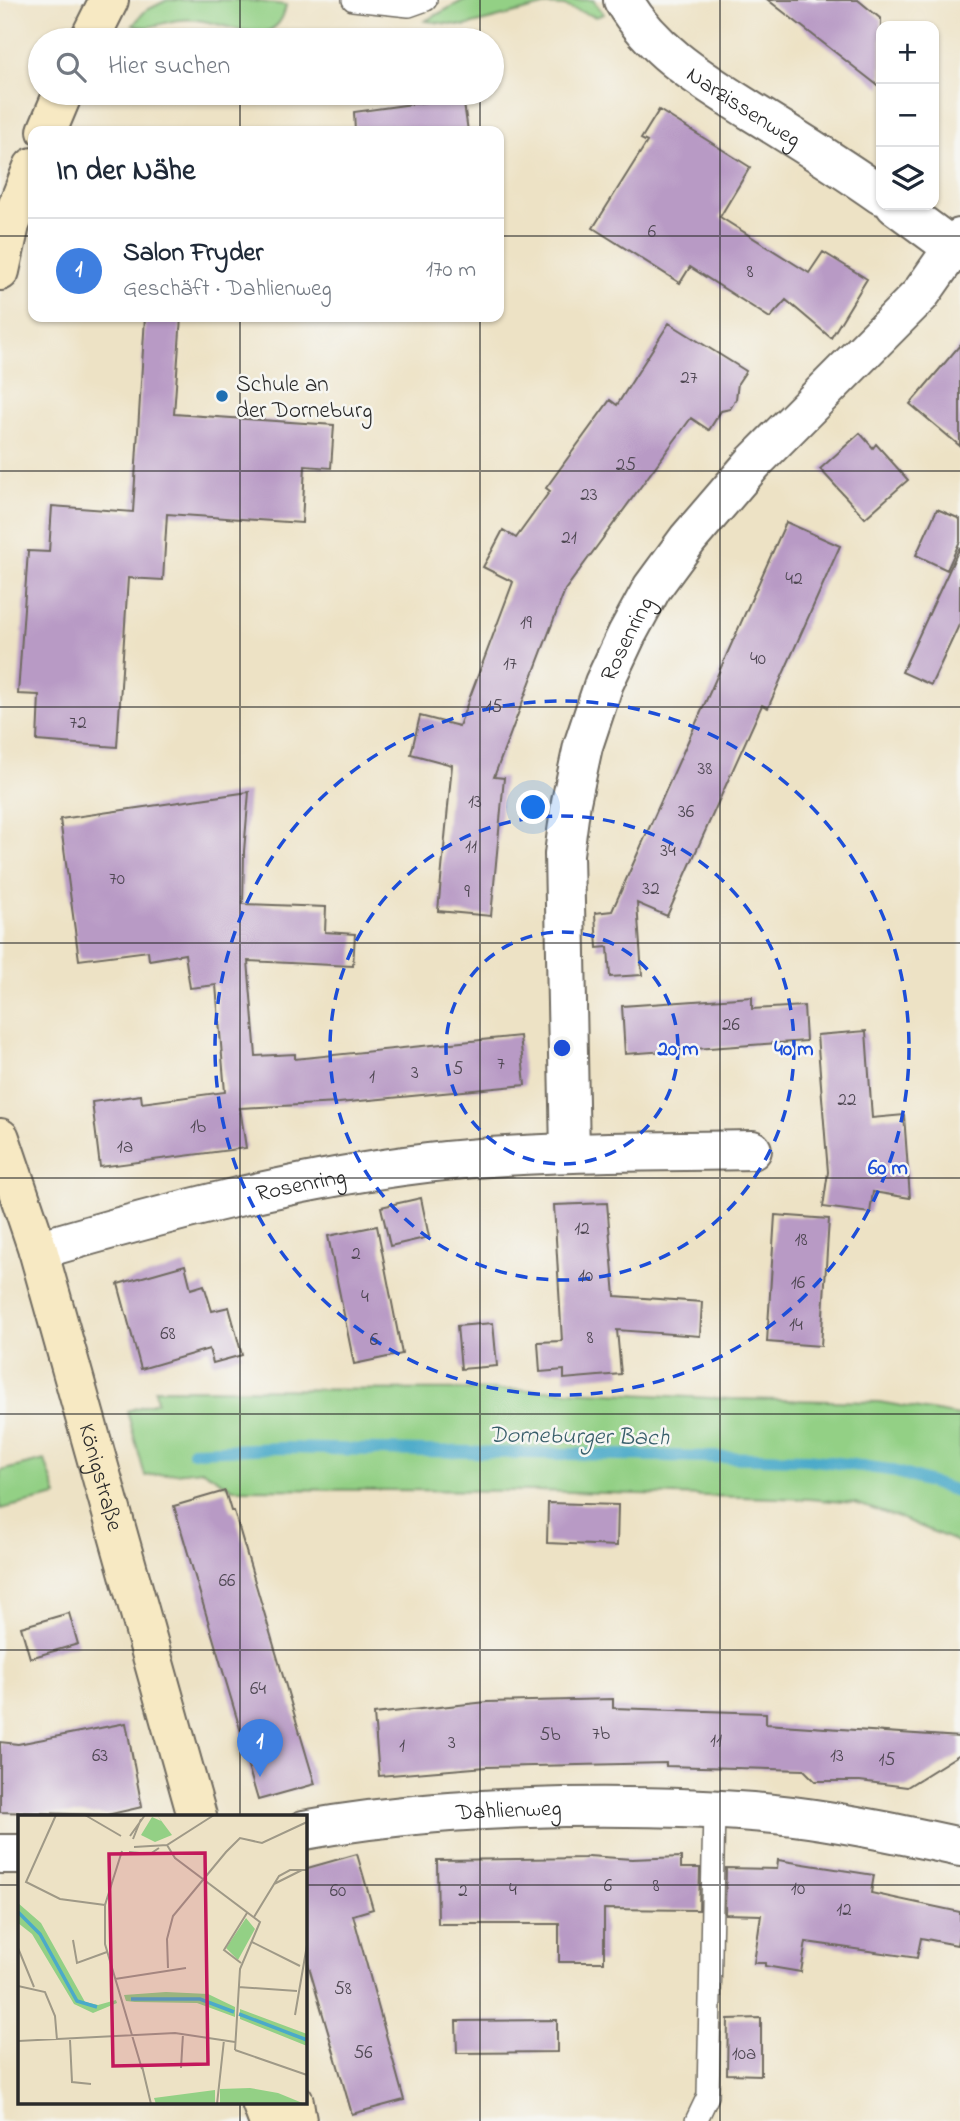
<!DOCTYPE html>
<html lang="de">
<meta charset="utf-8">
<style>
body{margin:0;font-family:"Indie Flower",sans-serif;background:#f2f2f3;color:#1f2937}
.controls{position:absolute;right:21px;top:21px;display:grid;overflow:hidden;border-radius:14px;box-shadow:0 2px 5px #0004}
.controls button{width:63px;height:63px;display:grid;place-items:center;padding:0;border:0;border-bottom:2px solid #e0e1e3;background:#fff;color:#1f2937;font:35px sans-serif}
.you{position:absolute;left:534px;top:808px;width:24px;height:24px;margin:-18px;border:5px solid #fff;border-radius:50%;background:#1a73e8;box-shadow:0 0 0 10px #1a73e833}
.badge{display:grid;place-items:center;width:46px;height:46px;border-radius:50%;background:#1f6fb2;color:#fff;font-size:23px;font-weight:700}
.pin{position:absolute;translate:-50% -58px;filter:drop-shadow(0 2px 4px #0008)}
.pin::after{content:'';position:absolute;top:37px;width:24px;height:21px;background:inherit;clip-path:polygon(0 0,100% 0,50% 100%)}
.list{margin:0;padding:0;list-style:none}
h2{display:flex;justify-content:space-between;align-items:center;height:91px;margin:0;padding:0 28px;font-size:30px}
h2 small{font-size:23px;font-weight:400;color:#747a83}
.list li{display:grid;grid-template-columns:46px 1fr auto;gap:21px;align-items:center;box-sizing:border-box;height:105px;padding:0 28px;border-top:2px solid #e0e1e3}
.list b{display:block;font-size:26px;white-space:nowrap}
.list p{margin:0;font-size:23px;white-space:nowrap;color:#747a83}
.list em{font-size:23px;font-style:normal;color:#747a83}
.icon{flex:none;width:38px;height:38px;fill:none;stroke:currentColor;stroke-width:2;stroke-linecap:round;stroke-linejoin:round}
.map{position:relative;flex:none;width:960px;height:2121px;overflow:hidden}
.search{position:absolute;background:#fff;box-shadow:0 2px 5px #0004;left:28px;top:28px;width:476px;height:77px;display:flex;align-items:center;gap:18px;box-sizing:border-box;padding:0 24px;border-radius:38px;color:#747a83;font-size:26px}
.panel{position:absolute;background:#fff;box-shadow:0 2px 5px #0004;left:28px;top:126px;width:476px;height:196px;border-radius:14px}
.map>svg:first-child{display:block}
</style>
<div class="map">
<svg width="960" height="2121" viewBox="0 0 960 2121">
<rect width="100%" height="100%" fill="#f6f6f2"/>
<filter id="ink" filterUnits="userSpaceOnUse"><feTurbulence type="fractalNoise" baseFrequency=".0143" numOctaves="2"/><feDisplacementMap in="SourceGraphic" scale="14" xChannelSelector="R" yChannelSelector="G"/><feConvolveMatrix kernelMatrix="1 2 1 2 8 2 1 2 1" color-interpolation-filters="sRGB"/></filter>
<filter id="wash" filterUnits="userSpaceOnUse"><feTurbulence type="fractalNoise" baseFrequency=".00686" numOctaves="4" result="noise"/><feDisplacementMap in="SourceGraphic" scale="28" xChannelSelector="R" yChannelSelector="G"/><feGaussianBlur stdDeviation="1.57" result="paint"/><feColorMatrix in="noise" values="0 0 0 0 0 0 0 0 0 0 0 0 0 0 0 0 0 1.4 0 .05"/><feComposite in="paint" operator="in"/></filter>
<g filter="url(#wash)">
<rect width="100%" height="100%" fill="#ede2c5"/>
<path fill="#93d085" stroke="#5f7e58" stroke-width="2" d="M167,0H245L286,5C283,21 277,28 262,34C235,32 208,17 181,20C163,21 150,31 133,25L145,11Z
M464,0H593L604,14L596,17L564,6L547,5L465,26L425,21Z
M155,1389L548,1390L730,1399L879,1402L960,1416V1543L905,1520L855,1503L809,1499L537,1491L233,1489L203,1470L145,1476L127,1411L157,1402Z
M45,1460L57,1496L0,1509V1471Z"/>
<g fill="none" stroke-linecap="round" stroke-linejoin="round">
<path stroke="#4baac9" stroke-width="12" d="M193,1451L283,1448L808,1459L890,1470L960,1492"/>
</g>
<g id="blocks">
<path fill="#b89ac5" d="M768,0H858L881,19V88Z
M463,97L468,131H355L354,112Z
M659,110L750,167L720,217L809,273L823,252L867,279L831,338L786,300L770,318L690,267L680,283L593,228L647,142L641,139Z
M145,317H181L174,414L334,425L331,468L305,466L302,523L167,514L163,580L128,578L117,747L37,741L39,695L18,694L28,551L49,552L52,506L133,512Z
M669,323L746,371L738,383L736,399L730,409L721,411L709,430L691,418L565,590L494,777L504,778L491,916L438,911L452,765L411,754L420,716L459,726L513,582L483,567L493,549L503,530L516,538L550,491L546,488L610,400L617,405Z
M960,345V446L910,404Z
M860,433L873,448L876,444L908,480L865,518L820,469Z
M937,509L960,519V541L947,570L916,555Z
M786,522L840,546L768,708L762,705L667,916L637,903L642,975L610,977L608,947L597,948L595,913L612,911Z
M960,547V623L931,685L902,672Z
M249,792L244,851L243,904L326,907L325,932L355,934L353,966L248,961L256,1056L295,1054V1059L520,1036L525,1085L339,1103L240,1108L246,1148L100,1167L92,1102L141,1095L142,1103L225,1092L216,985L190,988L185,954L149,960L148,951L79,960L60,819Z
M752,997V1009L804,1006L806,1041L625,1054L622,1006Z
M866,1031L872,1118L904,1115L910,1198L873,1192L870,1213L823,1207L828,1172L817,1035Z
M421,1198L429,1237L390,1246L381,1207Z
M607,1203L615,1296L702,1302L700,1336L617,1330L621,1374L564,1379V1370L540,1372L538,1342L562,1341L554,1205Z
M775,1215L829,1219L821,1346L767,1342Z
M377,1226L402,1354L354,1364L328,1236Z
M185,1265L191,1289L204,1285L212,1311L229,1307L242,1355L213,1363L209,1349L141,1369L118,1284Z
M493,1323L497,1366L461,1369L457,1326Z
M225,1491L231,1511H234L315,1784L258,1800L243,1749H246L174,1506Z
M548,1503L618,1505L617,1546L547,1543Z
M69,1613L78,1644L30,1658L21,1627Z
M613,1699V1708L766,1713V1724L960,1737V1754L907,1787L860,1781H815L804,1770L666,1766V1763L486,1767L379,1776L374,1714L487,1702Z
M126,1723L142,1807L107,1815L0,1812V1742L18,1744Z
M357,1854L373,1909L353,1915L404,2100L352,2114L304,1950V1869Z
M588,1856L632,1859L681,1857V1868H700L699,1910L604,1909V1962H559V1924H438L437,1860L585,1858Z
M778,1860L874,1875L871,1893L960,1912V1929L957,1945L921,1938L917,1958L806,1942L801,1972L765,1966V1963H754L761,1915L725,1914L726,1868L777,1869Z
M761,2018V2075L727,2074L728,2019Z
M557,2020V2052L457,2053L456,2021Z"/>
</g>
</g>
<g filter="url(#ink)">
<use href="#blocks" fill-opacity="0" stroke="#6f6b61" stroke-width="2"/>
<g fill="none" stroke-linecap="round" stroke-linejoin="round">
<g stroke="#6f6b61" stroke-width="24">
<path id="lane" d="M353,0L409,6L426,0
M696,2121L708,2096L714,1810"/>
</g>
<g stroke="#6f6b61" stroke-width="42">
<g id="street">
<path id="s1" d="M623,0C653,51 702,80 751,111C795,138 839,165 881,195"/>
<path d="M895,205L960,253"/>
<path id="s2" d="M570,1153L564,854L571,802L583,746L604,683L627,634L652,588L688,539L754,462L920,295L960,238"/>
<path id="s3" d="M38,1250C165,1213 295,1179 427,1163C535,1150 644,1152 752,1150"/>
<path id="s4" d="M304,1830C391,1814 476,1809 564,1807C640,1806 717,1807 793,1816C849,1823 905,1835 960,1847"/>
<path d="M0,1854H19"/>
</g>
</g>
<g stroke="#6f6b61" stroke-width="42">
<g id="secondary">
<path d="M89,40L109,0"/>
<path d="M47,131L63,93"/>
<path d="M0,271L10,225L33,167"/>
<path id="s5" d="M0,1138L38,1250L197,1816"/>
<path d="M261,2102L268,2121"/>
<path d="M294,2102L297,2121"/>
</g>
</g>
<use href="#lane" stroke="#fff" stroke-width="21"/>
<use href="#street" stroke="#fff" stroke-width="38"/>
<use href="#secondary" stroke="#f7e9c3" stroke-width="38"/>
</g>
</g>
<path fill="none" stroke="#2b2b2b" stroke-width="2" stroke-opacity="0.55" d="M240,0V40M480,0V40M720,0V2121M240,93V131M480,93V131M0,236H33M499,236H960M240,317V1816M480,317V2121M0,471H960M0,707H960M0,943H960M0,1178H960M0,1414H960M0,1650H960M0,1885H19M304,1885H960M240,2102V2121"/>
<g fill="none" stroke="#1d4ed8" stroke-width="3.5" stroke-dasharray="12 9">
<circle cx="562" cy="1048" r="116"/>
<circle cx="562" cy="1048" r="232"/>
<circle cx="562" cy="1048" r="347"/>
</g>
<circle fill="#1f6fb2" stroke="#f6f6f2" stroke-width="2.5" cx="222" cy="396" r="7"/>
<g text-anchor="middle" stroke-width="5" stroke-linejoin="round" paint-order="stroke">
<g font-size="19" fill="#4e4752">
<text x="652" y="237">6</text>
<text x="750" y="277">8</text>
<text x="689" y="383">27</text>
<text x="626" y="470">25</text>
<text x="589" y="500">23</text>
<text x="569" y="543">21</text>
<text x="794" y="584">42</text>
<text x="526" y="628">19</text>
<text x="758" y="664">40</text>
<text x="510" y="669">17</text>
<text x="494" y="712">15</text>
<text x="78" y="728">72</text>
<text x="705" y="774">38</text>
<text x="475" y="807">13</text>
<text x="686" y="817">36</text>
<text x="471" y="852">11</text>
<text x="668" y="856">34</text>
<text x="117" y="884">70</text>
<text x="651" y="894">32</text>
<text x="467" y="897">9</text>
<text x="731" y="1030">26</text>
<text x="501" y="1069">7</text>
<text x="458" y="1074">5</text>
<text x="415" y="1078">3</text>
<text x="372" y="1082">1</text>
<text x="847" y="1105">22</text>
<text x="198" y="1132">1b</text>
<text x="125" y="1152">1a</text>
<text x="582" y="1234">12</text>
<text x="801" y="1245">18</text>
<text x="356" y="1259">2</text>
<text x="586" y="1281">10</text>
<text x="798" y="1288">16</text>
<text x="365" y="1302">4</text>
<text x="796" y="1330">14</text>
<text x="168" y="1339">68</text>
<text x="590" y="1343">8</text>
<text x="374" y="1345">6</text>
<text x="227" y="1586">66</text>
<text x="258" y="1694">64</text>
<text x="601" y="1739">7b</text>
<text x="550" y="1740">5b</text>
<text x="716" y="1746">11</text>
<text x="452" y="1748">3</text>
<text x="402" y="1751">1</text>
<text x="100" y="1761">63</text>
<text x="837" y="1761">13</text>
<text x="887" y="1765">15</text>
<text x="608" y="1891">6</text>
<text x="656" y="1891">8</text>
<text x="798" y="1894">10</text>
<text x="513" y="1895">4</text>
<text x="338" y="1896">60</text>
<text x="463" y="1896">2</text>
<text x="844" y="1915">12</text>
<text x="343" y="1994">58</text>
<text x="363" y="2058">56</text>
<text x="744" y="2059">10a</text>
</g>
<g font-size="23" fill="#2b2b2b" stroke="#f6f6f2">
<text dy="8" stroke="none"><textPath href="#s1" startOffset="163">Narzissenweg</textPath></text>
<text dy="8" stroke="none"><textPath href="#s2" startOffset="525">Rosenring</textPath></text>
<text dy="8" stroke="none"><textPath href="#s3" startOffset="271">Rosenring</textPath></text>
<text dy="8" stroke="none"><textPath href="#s5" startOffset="354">Königstraße</textPath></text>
<text dy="8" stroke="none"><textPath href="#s4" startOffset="206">Dahlienweg</textPath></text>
</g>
<g font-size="23" fill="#2b2b2b" stroke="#f6f6f2" text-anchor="start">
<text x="236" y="391">Schule an<tspan x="236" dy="26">der Dorneburg</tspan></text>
</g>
<g font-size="24" font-style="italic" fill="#385e6a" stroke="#f6f6f2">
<text transform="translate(579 1435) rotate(1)" y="8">Dorneburger Bach</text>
</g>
</g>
<g transform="translate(18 1815)">
<rect width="289" height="289" fill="#ede2c5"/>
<path d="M139,0L154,20L137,27L123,20L134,2L143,6ZM0,88L23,108L67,187L80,190L98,185L99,188L75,198L56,189L14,119L0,108ZM228,103L237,114L220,145L208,133ZM148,177L190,179L217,192V202L179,188L117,187L108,186L106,180ZM222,194L289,219V231L222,204ZM232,273L260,278L287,289L202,288V274ZM197,275V289H138L136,283Z" fill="#93d085"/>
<path fill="none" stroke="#4baac9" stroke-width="3.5" d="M0,97L22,119L59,186L79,192M113,184H182L216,197M221,199L289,225"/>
<path fill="none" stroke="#9f9987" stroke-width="2" d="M38,0L8,67L42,84L87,90M67,0L103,21M112,21L127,0M115,24L123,4M149,30L157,43L242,107L222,154L217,235M116,32L149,30L196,0M104,36L87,90V129L124,254M111,37L132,39L141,33M256,69L284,55M236,102L261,61L272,55H289M55,125L59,148L89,137M234,127L282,151M0,133L16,172M223,148L206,135L229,98M150,153L149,124L155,101L208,37L222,23L244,28L289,7M97,164L168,153M0,171L27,177L37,201L39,225M220,172L279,176M277,200L289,130M52,225L54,267L73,269M0,226L157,218L217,227M217,235L289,260M124,251L133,289M163,253L165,219M199,289L206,225"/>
<path fill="#c2185b" fill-opacity="0.15" stroke="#c2185b" stroke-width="3.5" d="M187,38L190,249L95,251L91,39Z"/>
<rect width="289" height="289" fill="none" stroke="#2b2b2b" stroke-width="3.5"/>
</g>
<circle cx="562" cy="1048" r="10" fill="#1d4ed8" stroke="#f6f6f2" stroke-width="3.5"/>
<g font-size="21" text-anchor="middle" font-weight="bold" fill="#1d4ed8" stroke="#f6f6f2" stroke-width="5" stroke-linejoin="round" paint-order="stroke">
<text x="678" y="1055">20 m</text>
<text x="794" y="1055">40 m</text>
<text x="888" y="1174">60 m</text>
</g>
</svg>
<div class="controls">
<button>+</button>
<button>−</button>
<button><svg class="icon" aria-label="layers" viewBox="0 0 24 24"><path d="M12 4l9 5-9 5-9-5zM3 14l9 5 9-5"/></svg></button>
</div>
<div class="you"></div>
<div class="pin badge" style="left:260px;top:1777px;background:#3f7fe0">1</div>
<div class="search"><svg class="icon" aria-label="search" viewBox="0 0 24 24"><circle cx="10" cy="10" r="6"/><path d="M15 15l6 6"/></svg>Hier suchen</div>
<section class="panel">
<h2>In der Nähe<small></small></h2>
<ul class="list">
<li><span class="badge" style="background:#3f7fe0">1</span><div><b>Salon Fryder</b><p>Geschäft · Dahlienweg</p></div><em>170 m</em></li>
</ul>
</section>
</div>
